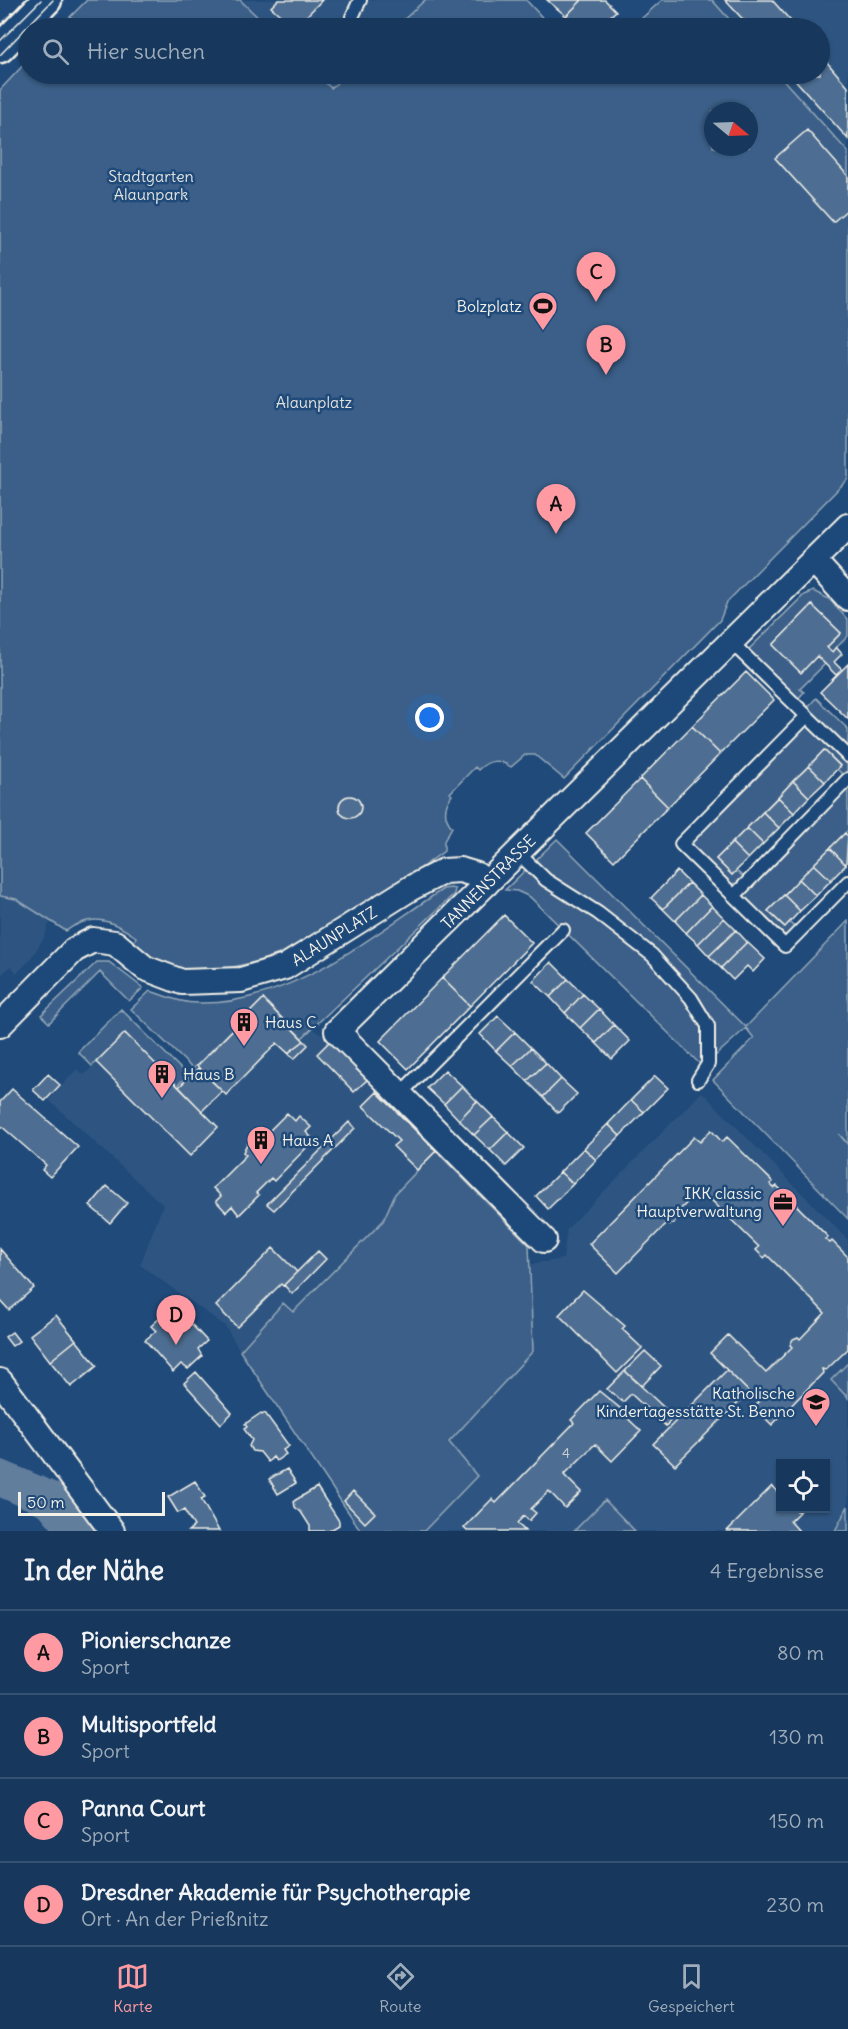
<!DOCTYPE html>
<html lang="de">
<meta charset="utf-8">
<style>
body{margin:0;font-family:Delius,sans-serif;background:#244365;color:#f1f3f6}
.controls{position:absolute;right:18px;bottom:18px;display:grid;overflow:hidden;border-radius:0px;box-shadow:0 2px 4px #0004}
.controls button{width:54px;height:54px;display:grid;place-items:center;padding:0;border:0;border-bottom:2px solid #365272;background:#17385c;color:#f1f3f6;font:30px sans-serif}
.compass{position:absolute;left:704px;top:102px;width:54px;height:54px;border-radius:50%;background:#17385c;box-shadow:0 2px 4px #0004;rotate:109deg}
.scale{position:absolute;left:18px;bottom:15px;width:147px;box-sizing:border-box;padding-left:6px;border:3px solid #f4f1e8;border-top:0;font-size:16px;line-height:21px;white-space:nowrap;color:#f4f1e8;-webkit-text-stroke:4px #1f4a7a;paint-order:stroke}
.you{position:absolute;left:430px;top:718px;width:21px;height:21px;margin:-15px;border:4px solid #fff;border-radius:50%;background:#1a73e8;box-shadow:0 0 0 9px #1a73e833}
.badge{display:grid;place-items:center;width:39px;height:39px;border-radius:50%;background:#ff9aa2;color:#111;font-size:20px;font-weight:700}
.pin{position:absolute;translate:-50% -50px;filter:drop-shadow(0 2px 3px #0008)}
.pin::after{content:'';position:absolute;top:32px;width:21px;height:18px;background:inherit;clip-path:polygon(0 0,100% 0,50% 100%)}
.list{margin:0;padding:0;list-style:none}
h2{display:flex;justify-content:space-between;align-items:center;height:78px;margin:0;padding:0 24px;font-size:26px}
h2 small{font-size:20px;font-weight:400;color:#9eacbb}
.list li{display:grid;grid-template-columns:39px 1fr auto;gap:18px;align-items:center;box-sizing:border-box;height:84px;padding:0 24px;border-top:2px solid #365272}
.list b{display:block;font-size:22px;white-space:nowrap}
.list p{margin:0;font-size:20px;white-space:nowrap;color:#9eacbb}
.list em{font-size:20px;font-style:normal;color:#9eacbb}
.icon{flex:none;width:33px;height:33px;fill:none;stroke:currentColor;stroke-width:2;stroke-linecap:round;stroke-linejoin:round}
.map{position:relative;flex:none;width:848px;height:1531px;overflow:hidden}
.search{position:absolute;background:#17385c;box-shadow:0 2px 4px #0004;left:18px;right:18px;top:18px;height:66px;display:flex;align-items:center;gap:15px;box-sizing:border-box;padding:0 21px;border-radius:33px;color:#9eacbb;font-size:22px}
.sheet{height:414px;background:#17385c}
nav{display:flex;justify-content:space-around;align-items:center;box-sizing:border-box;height:84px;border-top:2px solid #365272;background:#17385c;font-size:16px;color:#9eacbb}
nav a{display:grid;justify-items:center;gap:3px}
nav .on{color:#ff9aa2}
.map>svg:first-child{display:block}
</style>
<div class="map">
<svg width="848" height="1531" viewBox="0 0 848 1531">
<rect width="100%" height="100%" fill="#1f4a7a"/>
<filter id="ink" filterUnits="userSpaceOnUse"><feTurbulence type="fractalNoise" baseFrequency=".0167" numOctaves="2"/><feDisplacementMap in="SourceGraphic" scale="12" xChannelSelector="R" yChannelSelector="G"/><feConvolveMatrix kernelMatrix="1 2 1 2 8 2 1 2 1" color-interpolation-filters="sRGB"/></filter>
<g filter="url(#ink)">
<path fill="#2d5581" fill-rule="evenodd" d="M240,0H425L395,28H269Z
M712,0H848V152L778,74H820V28H737Z
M316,74H347L331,88Z
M0,896L16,899L50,921L44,938L29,961L17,973L11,966L0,976Z
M263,999L302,1037L313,1029L330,1041L436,1151L395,1194L383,1221L293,1313L283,1303L240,1351L225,1326L140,1265L163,1205L49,1100L77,1069L84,1075L125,1033L177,1085Z
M702,1092L848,1240V1363L831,1380L848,1398V1506L842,1521L835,1531H635L605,1500L574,1531H424L477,1476L449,1442L533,1351L531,1264L563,1259L567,1229ZM780,1464H826V1508H780Z"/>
<path fill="#3a5f88" stroke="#97a8b8" stroke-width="1.5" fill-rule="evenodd" d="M87,0H240L269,28H59Z
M425,0H526L552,28H395Z
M662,0H712L737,28H631Z
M28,60V74H316L331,88L347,74H778L848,152V479L727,602L720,620L564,779L535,755H525L511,767C498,758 488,760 478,770L475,767L450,793L452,795C444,806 443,817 452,827L444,841V851L402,882L282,953C235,971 174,981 131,950L136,937C112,920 92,912 66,931L16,899L0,896V90ZM713,111H749V147H713Z
M813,591L829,599L848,620V636L832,652L827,647L841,633L812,605L774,644L801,672L817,656L825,664L800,689L804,692L797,700L748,650L804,595Z
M816,698L848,729V748L807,708Z
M805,726L812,727L847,762V772L844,776L837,769L840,765L824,750L716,859L732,875L736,871L744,877L737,883L731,884L691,848L690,841Z
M848,786V830L768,911L784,927L789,922L796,929L789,935H783L743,896V893Z
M557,839L746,1027L848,921V1144L839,1134L848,1145V1219L713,1080L754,1038L746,1028L703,1067L530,897L517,891L505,890Z
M450,888L455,889L454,894L302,1038L263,999L193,1069L131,1009L150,991C166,996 181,1003 198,1003C288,1006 372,936 443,889Z
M97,962H109L143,988L129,1001L100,972L49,1023L41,1015Z
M121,1009L187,1075L177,1086L125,1034L92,1066L78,1052Z
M436,1151L529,1245L533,1351L449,1442L477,1476L424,1531H361L240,1351L283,1303L293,1312L383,1221L395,1194Z
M848,1363V1398L831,1380Z
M605,1500L635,1531H574Z
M848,1506V1531H835Z"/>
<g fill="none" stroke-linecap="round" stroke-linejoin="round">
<path stroke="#627e9d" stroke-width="36" d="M0,1478L51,1500L77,1531"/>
</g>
<path fill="#4d6e92" stroke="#f4f1e8" stroke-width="1.5" d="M278,0H322L295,28L271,7Z
M547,0H582L566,16Z
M582,0H605L616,11L597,28H577L566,16Z
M725,0H772L797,28H751Z
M820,54L848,87V139L790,74H820Z
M807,130L848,176V209L833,222L775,158Z
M812,605L841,633L827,647L832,652L836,647L842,654L834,662L842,670L836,675L817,656L801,673L773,645Z
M848,664V719L820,692Z
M746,672L774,700L720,754L692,726Z
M692,726L720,754L668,807L640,779Z
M824,750L840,766L825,782L809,766Z
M809,766L825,782L809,797L793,781Z
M640,779L668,807L614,861L586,833Z
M793,781L809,797L794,813L778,797Z
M339 807a11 11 0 1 1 22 0a11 11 0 1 1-22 0Z
M778,797L794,813L779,828L763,812Z
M763,812L779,828L763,844L747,828Z
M747,828L763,844L748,859L732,843Z
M845,833L848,836L846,865L830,848Z
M732,843L748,859L732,875L716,859Z
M830,848L846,865L831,880L814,864Z
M814,864L831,880L816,896L799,879Z
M677,871L689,883L663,909L651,898Z
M799,879L816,896L800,911L784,895Z
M689,883L701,895L675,921L663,909Z
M701,895L712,906L686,933L675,921Z
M784,895L800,911L785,927L768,911Z
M712,906L724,918L698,944L686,933Z
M504,915L532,943L470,1006L442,978Z
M724,918L736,930L709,956L698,944Z
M736,930L747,942L721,968L709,956Z
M747,942L765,959L753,972L747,966L733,980L721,968Z
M551,962L568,979L550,997L533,981Z
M442,978L470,1006L408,1069L380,1041Z
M568,979L583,994L565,1013L550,997Z
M583,994L599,1009L580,1028L565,1013Z
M263,999L304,1041L288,1053L277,1043L226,1095L197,1066Z
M599,1009L614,1025L596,1043L580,1028Z
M498,1016L515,1032L496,1051L480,1034Z
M614,1025L630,1041L612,1059L596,1043Z
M515,1032L531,1048L512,1066L496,1051Z
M125,1033L218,1127L190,1156L96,1062Z
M304,1041L308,1045L294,1059L288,1053Z
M330,1041L368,1079L354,1092L317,1054Z
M531,1048L546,1063L527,1081L512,1066Z
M546,1063L561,1079L543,1097L527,1081Z
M198,1068L222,1091L202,1111L179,1087Z
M445,1070L462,1086L444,1104L427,1088Z
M48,1074L60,1085L45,1101L33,1090Z
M655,1076L668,1088L644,1112L631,1100Z
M561,1079L577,1094L558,1113L543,1097Z
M462,1086L477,1101L459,1120L444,1104Z
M12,1089L78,1147L50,1177L42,1170L46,1165L0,1125V1102Z
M377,1092L436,1151L417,1170L393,1146L399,1141L363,1106Z
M631,1100L644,1112L620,1136L608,1124Z
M477,1101L493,1117L474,1135L459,1120Z
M287,1113L295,1121L299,1116L311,1127L306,1132L314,1140L274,1181L271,1178L256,1193L259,1195L239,1215L232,1206L226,1212L216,1201L221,1196L213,1188L246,1155L243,1152L246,1146L248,1143L254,1146Z
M493,1117L508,1132L490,1150L474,1135Z
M349,1122L355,1128L274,1210L267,1204Z
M608,1124L620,1136L596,1160L584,1148Z
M711,1130L722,1142L727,1137L773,1182L770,1184L774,1188L777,1186L828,1237L825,1239L830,1243L832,1241L848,1257V1349L826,1370L822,1369L823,1373L772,1425L754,1407L759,1402L710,1353L728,1335L766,1373L792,1347L790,1345L793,1339L798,1337L800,1339L825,1313L767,1255L764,1258L756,1250L759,1247L700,1189L675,1215L677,1217L674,1223L669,1225L667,1223L618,1273L589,1244L694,1137L700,1142Z
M508,1132L524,1148L506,1166L490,1150Z
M584,1148L596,1160L573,1184L560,1172Z
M560,1172L573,1184L548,1209L536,1196Z
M107,1186L127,1203L110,1223L90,1206Z
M273,1248L297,1272L283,1286L281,1284L237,1327L216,1306Z
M0,1249L34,1288L9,1310L0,1300Z
M318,1251L326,1259L292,1294L284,1285Z
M583,1290L625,1326L622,1329L642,1348L617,1373L559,1315Z
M178,1310L207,1341L198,1349L202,1356L188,1369L181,1364L173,1372L145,1340L156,1331L151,1326L163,1315L167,1320Z
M56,1315L76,1340L50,1361L30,1335Z
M12,1332L19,1341L12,1346L5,1337Z
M76,1340L97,1366L71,1387L50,1361Z
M645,1351L661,1366L642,1386L625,1371Z
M727,1370L749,1392L675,1465L653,1444Z
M625,1371L673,1416L666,1426L631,1394L623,1402L607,1389Z
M196,1372L232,1413L221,1424L184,1383Z
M599,1391L626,1413L624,1415L641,1431L612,1461L595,1444L564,1475L581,1492L565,1508L549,1491L531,1509L536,1513L529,1521L524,1516L517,1523L525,1531H467L464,1528L492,1499L496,1503L574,1423L571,1420Z
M261,1413L262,1415L265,1413L289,1446L283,1450L286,1454L276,1461L273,1457L268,1462L260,1452L252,1451L249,1446L252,1440L244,1429L247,1427L245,1424Z
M287,1469L296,1483L278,1494L269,1479Z
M195,1481L205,1497L201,1499L219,1531H188L194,1526L184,1510L178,1513L168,1497Z
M772,1486L780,1495V1508H794L798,1512L802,1509L790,1521L799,1531H727Z
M317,1487L339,1521V1525L329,1531H310V1526L301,1512L295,1507L294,1501Z
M353,1491L375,1513L365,1523L344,1501Z"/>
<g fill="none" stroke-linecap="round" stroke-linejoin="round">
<g stroke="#f4f1e8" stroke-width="16">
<path id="service" d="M352,17L360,0
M731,642L848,756
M807,716L681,844L785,946L848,882
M518,853L546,880L598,913L652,955L691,998L708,1026V1064L698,1080
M734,896L848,779
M400,1094L563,930"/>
</g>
<g stroke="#f4f1e8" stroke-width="28">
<path id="minor" d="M814,561L848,598
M0,1025L74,950L93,940L115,943L145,968L182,982L241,980L285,967L411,888L444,871L460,870L477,875L486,884
M544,1240L337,1031L848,526
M0,1381L112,1531"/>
</g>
<g stroke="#f4f1e8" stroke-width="33">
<path id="tertiary" d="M0,48L47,0"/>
</g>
<use href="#service" stroke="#1f4a7a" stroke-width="12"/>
<use href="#minor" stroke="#1f4a7a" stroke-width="24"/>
<use href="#tertiary" stroke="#1f4a7a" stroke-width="28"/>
<path stroke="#f4f1e8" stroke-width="1.5" d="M0,41L41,0
M0,55L53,0"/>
</g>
</g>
<defs>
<g id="stadium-pin" transform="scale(1.5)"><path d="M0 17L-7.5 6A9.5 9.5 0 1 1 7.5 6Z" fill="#ff9aa2" stroke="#1f4a7a"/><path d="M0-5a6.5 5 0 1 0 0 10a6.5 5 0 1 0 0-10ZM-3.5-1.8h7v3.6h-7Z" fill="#111"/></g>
<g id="building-pin" transform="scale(1.5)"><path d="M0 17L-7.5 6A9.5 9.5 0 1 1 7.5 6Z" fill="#ff9aa2" stroke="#1f4a7a"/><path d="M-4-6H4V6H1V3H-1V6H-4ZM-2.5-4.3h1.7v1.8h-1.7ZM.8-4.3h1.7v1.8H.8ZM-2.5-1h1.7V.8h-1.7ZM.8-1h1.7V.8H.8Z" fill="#111"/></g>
<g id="office-pin" transform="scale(1.5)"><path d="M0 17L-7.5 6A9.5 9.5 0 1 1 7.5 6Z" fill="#ff9aa2" stroke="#1f4a7a"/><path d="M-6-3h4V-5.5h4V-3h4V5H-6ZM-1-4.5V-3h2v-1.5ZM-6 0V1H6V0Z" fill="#111"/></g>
<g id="school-pin" transform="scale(1.5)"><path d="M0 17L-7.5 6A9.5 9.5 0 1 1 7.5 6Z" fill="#ff9aa2" stroke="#1f4a7a"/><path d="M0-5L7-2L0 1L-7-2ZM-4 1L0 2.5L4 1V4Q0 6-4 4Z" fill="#111"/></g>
</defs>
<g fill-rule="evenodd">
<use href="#stadium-pin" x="543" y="306"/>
<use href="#building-pin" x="244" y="1022"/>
<use href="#building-pin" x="162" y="1074"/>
<use href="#building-pin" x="261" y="1140"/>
<use href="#office-pin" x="783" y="1202"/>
<use href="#school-pin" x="816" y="1402"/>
</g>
<g text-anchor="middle" stroke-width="5" stroke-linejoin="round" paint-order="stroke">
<g font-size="14" fill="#cad0d2">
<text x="566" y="1458">4</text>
</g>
<g font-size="16" fill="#e1e2de" stroke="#1f4a7a">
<text x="151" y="182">Stadtgarten<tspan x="151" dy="18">Alaunpark</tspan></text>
<text x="314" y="408">Alaunplatz</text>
</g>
<g font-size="16" fill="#f4f1e8" stroke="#1f4a7a" text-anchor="end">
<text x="522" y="312">Bolzplatz</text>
<text x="265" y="1028" text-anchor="start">Haus C</text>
<text x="183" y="1080" text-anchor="start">Haus B</text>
<text x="282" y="1146" text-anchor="start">Haus A</text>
<text x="762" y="1199">IKK classic<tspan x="762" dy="18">Hauptverwaltung</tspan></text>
<text x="795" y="1399">Katholische<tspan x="795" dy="18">Kindertagesstätte St. Benno</tspan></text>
</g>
<g font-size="16" fill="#f4f1e8" stroke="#1f4a7a">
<text transform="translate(488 882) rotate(-45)" y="6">TANNENSTRASSE</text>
<text transform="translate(334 936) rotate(-32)" y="6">ALAUNPLATZ</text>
</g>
</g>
</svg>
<div class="controls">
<button><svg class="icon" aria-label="locate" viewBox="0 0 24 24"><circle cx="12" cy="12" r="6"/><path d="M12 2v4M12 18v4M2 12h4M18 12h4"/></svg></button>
</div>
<svg class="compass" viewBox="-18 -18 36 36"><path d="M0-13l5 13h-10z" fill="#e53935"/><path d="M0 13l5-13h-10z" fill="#9eacbb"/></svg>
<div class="scale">50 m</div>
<div class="you"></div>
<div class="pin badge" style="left:556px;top:534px">A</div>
<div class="pin badge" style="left:606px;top:375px">B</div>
<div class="pin badge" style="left:596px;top:302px">C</div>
<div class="pin badge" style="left:176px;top:1345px">D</div>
<div class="search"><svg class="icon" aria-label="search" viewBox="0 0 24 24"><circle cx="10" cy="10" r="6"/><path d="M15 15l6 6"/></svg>Hier suchen</div>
</div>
<section class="sheet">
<h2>In der Nähe<small>4 Ergebnisse</small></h2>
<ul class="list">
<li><span class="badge">A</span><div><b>Pionierschanze</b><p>Sport</p></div><em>80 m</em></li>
<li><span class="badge">B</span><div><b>Multisportfeld</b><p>Sport</p></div><em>130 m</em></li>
<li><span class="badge">C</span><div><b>Panna Court</b><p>Sport</p></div><em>150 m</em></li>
<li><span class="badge">D</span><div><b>Dresdner Akademie für Psychotherapie</b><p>Ort · An der Prießnitz</p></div><em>230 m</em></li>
</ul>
</section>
<nav>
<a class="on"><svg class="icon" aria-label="map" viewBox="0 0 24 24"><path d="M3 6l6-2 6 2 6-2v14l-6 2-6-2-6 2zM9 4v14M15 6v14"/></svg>Karte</a>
<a><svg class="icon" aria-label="directions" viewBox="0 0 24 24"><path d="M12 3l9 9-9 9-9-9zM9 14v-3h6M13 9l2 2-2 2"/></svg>Route</a>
<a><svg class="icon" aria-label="saved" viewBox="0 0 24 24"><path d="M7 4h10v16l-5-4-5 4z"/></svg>Gespeichert</a>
</nav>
